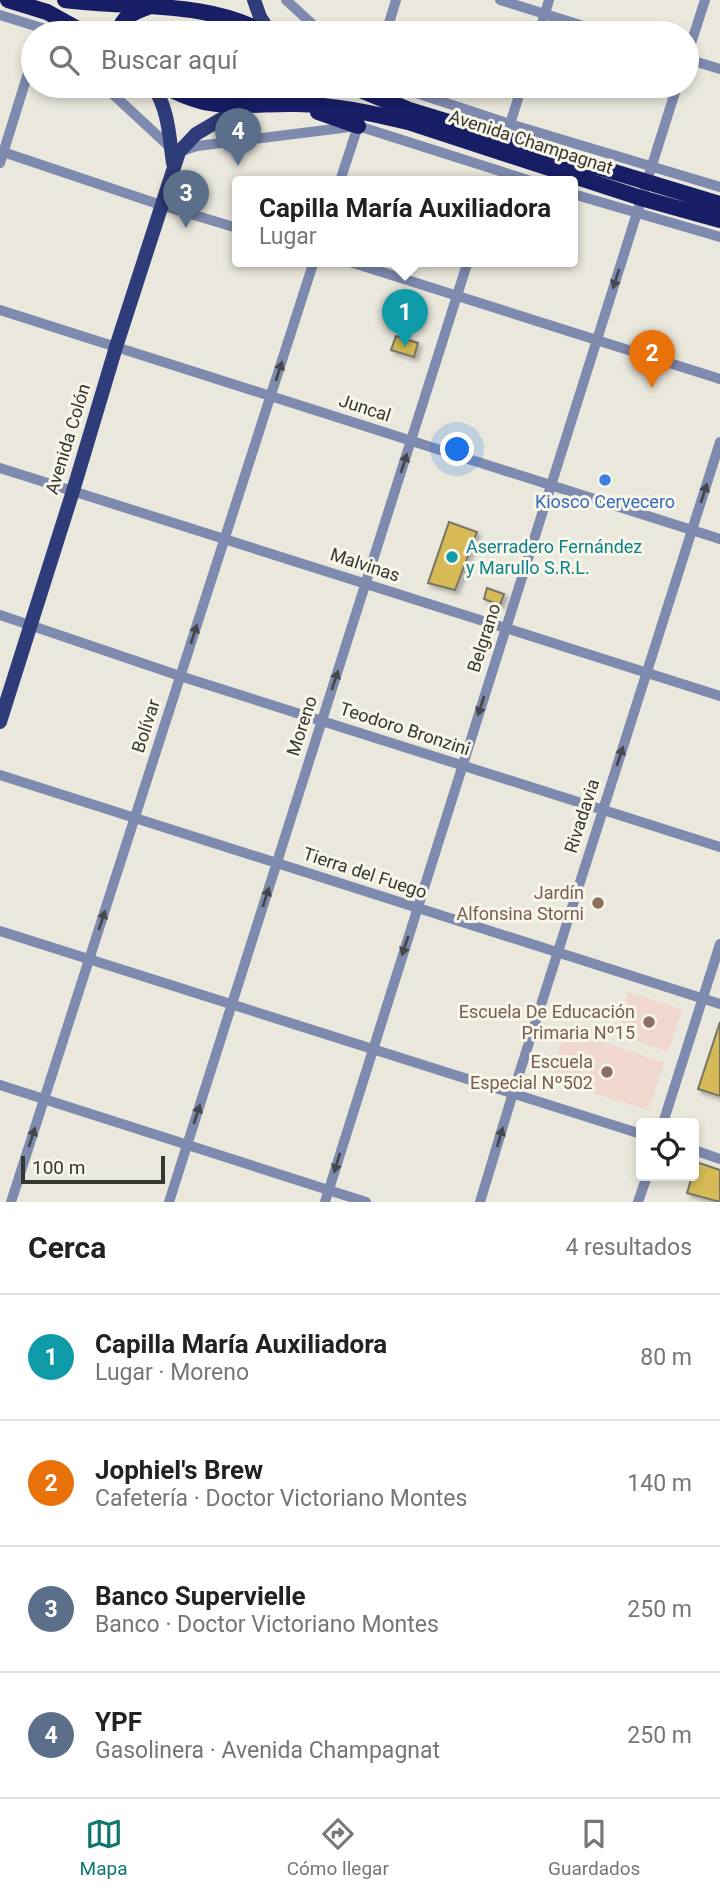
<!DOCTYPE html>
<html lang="es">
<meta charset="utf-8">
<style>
body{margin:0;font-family:Roboto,sans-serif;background:#f6f6f6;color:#222}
.controls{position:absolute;right:21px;bottom:21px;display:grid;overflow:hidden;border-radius:7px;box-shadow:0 4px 10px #0003}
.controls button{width:63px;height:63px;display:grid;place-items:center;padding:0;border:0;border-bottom:2px solid #e0e0e0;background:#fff;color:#222;font:35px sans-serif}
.scale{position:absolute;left:21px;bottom:18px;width:144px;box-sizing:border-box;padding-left:7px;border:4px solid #373631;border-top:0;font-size:19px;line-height:24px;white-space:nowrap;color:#373631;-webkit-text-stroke:5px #f8f5e9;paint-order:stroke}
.you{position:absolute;left:458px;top:450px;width:24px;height:24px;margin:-18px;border:5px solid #fff;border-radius:50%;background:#1a73e8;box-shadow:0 0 0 10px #1a73e833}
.badge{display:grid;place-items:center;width:46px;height:46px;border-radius:50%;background:#0f766e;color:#fff;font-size:23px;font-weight:700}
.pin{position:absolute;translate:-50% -58px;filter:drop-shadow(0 2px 4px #0008)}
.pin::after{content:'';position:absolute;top:37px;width:24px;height:21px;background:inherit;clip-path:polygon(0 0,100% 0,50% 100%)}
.popup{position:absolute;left:232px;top:176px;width:346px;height:91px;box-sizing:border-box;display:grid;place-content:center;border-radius:7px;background:#fff;filter:drop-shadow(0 2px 5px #0005);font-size:23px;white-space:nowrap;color:#767676}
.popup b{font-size:26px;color:#222}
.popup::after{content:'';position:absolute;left:50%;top:100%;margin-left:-14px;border:14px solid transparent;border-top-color:#fff}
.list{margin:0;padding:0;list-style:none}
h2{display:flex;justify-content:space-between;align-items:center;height:91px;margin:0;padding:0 28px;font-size:30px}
h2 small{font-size:23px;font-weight:400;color:#767676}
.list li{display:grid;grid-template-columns:46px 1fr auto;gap:21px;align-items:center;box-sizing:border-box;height:126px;padding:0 28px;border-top:2px solid #e0e0e0}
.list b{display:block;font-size:26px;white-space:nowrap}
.list p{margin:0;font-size:23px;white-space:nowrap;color:#767676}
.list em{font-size:23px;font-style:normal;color:#767676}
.icon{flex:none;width:38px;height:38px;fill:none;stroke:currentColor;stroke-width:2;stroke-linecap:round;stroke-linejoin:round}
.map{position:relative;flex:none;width:720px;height:1202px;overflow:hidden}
.search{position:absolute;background:#fff;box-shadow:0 4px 10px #0003;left:21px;right:21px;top:21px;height:77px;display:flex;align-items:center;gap:18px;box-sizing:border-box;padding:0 24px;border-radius:38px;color:#767676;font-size:26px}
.sheet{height:595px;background:#fff}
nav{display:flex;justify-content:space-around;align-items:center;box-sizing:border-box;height:98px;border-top:2px solid #e0e0e0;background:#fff;font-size:19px;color:#767676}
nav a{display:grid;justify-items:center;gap:4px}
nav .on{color:#0f766e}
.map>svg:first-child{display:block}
</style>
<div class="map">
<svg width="720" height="1202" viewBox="0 0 720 1202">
<defs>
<filter id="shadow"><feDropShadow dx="3.5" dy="3.5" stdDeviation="2" flood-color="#0004"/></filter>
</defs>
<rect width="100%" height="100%" fill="#eae7dc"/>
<path fill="#f0d8ce" d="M628,992L682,1010L668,1052L617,1034Z
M565,1029L664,1063L648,1110L551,1080Z"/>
<path fill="#d5ba54" stroke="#77746a" stroke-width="2" filter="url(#shadow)" d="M396,336L418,343L414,357L391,350Z
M449,522L477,532L455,590L428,583Z
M487,588L504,594L500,605L484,599Z
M720,1022V1096L698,1089Z
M696,1162L720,1170V1202L687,1193L692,1176H694Z"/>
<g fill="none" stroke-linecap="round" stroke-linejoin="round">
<path stroke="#7f8aaf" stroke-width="10" d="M286,0L322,33
M500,0L606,33
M0,15L58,33
M386,33L396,0
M539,33L549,0
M687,56L705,0
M687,59L720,69
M104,86L171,148
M395,86L510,124L720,187
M510,124L522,86
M0,151L161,205L237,228
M182,151L197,146L358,126L531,181
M0,163L33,57
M340,181L358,126
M573,194L720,237
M347,261L720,379
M0,310L720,539
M0,468L720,696
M0,615L180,676L720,847
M0,775L720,1004
M0,931L641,1134
M0,1085L366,1202
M663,1123L720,944
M694,1150L720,1159
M11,1202L314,261
M169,1202L468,261
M325,1202L677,86
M480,1202L513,1093L720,442
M638,1202L647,1176"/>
<path stroke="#2f3c7a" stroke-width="14" d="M254,0L260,17L270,33
M153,86C169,110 169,136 173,163
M0,722L73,491L116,347L179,152L196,134L245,105"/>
<path stroke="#171e66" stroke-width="16" d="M8,0L47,12L85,33
M65,0C133,9 205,0 265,33
M119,33C121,17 134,12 148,7
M163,86C178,93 193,100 209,103C238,108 267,103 296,104C334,105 371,113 408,122L641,198L720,220
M351,86L409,110L720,204
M264,102L284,92L291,86
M318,112L358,126"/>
</g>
<defs><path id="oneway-solid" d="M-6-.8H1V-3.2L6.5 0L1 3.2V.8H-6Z" transform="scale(1.75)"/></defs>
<g fill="#45474a">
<use href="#oneway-solid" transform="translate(616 279) rotate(108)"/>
<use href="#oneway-solid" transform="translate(279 371) rotate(-72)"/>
<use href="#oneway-solid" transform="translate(404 463) rotate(-72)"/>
<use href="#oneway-solid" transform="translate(704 493) rotate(-72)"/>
<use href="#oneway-solid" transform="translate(194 634) rotate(-72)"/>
<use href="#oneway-solid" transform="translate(335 680) rotate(-72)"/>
<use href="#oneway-solid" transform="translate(481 706) rotate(108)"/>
<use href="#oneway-solid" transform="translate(620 756) rotate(-72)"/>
<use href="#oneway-solid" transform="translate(266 897) rotate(-72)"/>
<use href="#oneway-solid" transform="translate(102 920) rotate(-72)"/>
<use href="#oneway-solid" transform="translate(405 946) rotate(108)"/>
<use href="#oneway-solid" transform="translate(197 1114) rotate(-72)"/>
<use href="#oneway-solid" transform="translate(32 1137) rotate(-72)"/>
<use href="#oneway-solid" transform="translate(500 1137) rotate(-74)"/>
<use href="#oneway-solid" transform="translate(337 1163) rotate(107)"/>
</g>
<circle fill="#3f7fe0" stroke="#f8f5e9" stroke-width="2.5" cx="605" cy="480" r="7"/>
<circle fill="#0f9aa8" stroke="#f8f5e9" stroke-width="2.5" cx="452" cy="557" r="7"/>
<g fill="#8d6e63" stroke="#f8f5e9" stroke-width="2.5">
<circle cx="598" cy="903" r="7"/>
<circle cx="649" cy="1022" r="7"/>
<circle cx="607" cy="1072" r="7"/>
</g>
<g text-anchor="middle" stroke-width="6" stroke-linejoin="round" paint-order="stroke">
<g font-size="18" fill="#373631" stroke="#f8f5e9">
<text transform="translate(531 142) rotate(18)" y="6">Avenida Champagnat</text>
<text transform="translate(365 408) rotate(18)" y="6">Juncal</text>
<text transform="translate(68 439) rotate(-73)" y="6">Avenida Colón</text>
<text transform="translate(365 565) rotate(18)" y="6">Malvinas</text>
<text transform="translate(484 638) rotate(-72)" y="6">Belgrano</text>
<text transform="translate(146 726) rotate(-72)" y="6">Bolívar</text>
<text transform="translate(302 726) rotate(-72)" y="6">Moreno</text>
<text transform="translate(405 729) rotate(18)" y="6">Teodoro Bronzini</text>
<text transform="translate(582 816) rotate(-72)" y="6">Rivadavia</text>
<text transform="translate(365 873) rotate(18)" y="6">Tierra del Fuego</text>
</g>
<g font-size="18" fill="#366cbe" stroke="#f8f5e9">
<text x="605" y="508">Kiosco Cervecero</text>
</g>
<g font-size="18" fill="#0d838f" stroke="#f8f5e9" text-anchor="start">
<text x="466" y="553">Aserradero Fernández<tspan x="466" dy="21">y Marullo S.R.L.</tspan></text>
</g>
<g font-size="18" fill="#785e54" stroke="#f8f5e9" text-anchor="end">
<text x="584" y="899">Jardín<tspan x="584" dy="21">Alfonsina Storni</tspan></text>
<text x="635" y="1018">Escuela De Educación<tspan x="635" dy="21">Primaria Nº15</tspan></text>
<text x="593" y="1068">Escuela<tspan x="593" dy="21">Especial Nº502</tspan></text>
</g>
</g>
</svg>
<div class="controls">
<button><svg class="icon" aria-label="locate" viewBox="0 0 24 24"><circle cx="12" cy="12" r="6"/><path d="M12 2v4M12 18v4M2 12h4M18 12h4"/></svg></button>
</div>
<div class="scale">100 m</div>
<div class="you"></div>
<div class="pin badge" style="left:405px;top:347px;background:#0f9aa8">1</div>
<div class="popup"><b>Capilla María Auxiliadora</b>Lugar</div>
<div class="pin badge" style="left:652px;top:388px;background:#e8710a">2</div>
<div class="pin badge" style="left:186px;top:228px;background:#5c6f8a">3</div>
<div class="pin badge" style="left:238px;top:166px;background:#5c6f8a">4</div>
<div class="search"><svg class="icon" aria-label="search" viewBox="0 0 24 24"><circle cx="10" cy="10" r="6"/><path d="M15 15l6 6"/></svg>Buscar aquí</div>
</div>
<section class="sheet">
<h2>Cerca<small>4 resultados</small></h2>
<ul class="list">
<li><span class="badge" style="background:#0f9aa8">1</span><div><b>Capilla María Auxiliadora</b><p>Lugar · Moreno</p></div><em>80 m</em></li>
<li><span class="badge" style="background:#e8710a">2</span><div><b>Jophiel's Brew</b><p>Cafetería · Doctor Victoriano Montes</p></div><em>140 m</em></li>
<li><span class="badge" style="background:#5c6f8a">3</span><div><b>Banco Supervielle</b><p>Banco · Doctor Victoriano Montes</p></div><em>250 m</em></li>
<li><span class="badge" style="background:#5c6f8a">4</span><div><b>YPF</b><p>Gasolinera · Avenida Champagnat</p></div><em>250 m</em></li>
</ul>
</section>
<nav>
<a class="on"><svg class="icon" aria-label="map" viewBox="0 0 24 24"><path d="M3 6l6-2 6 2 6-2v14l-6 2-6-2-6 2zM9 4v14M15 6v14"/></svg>Mapa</a>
<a><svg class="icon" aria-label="directions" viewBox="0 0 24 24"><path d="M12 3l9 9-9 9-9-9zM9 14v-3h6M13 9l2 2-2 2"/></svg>Cómo llegar</a>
<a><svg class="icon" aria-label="saved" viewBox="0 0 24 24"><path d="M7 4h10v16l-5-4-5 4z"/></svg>Guardados</a>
</nav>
